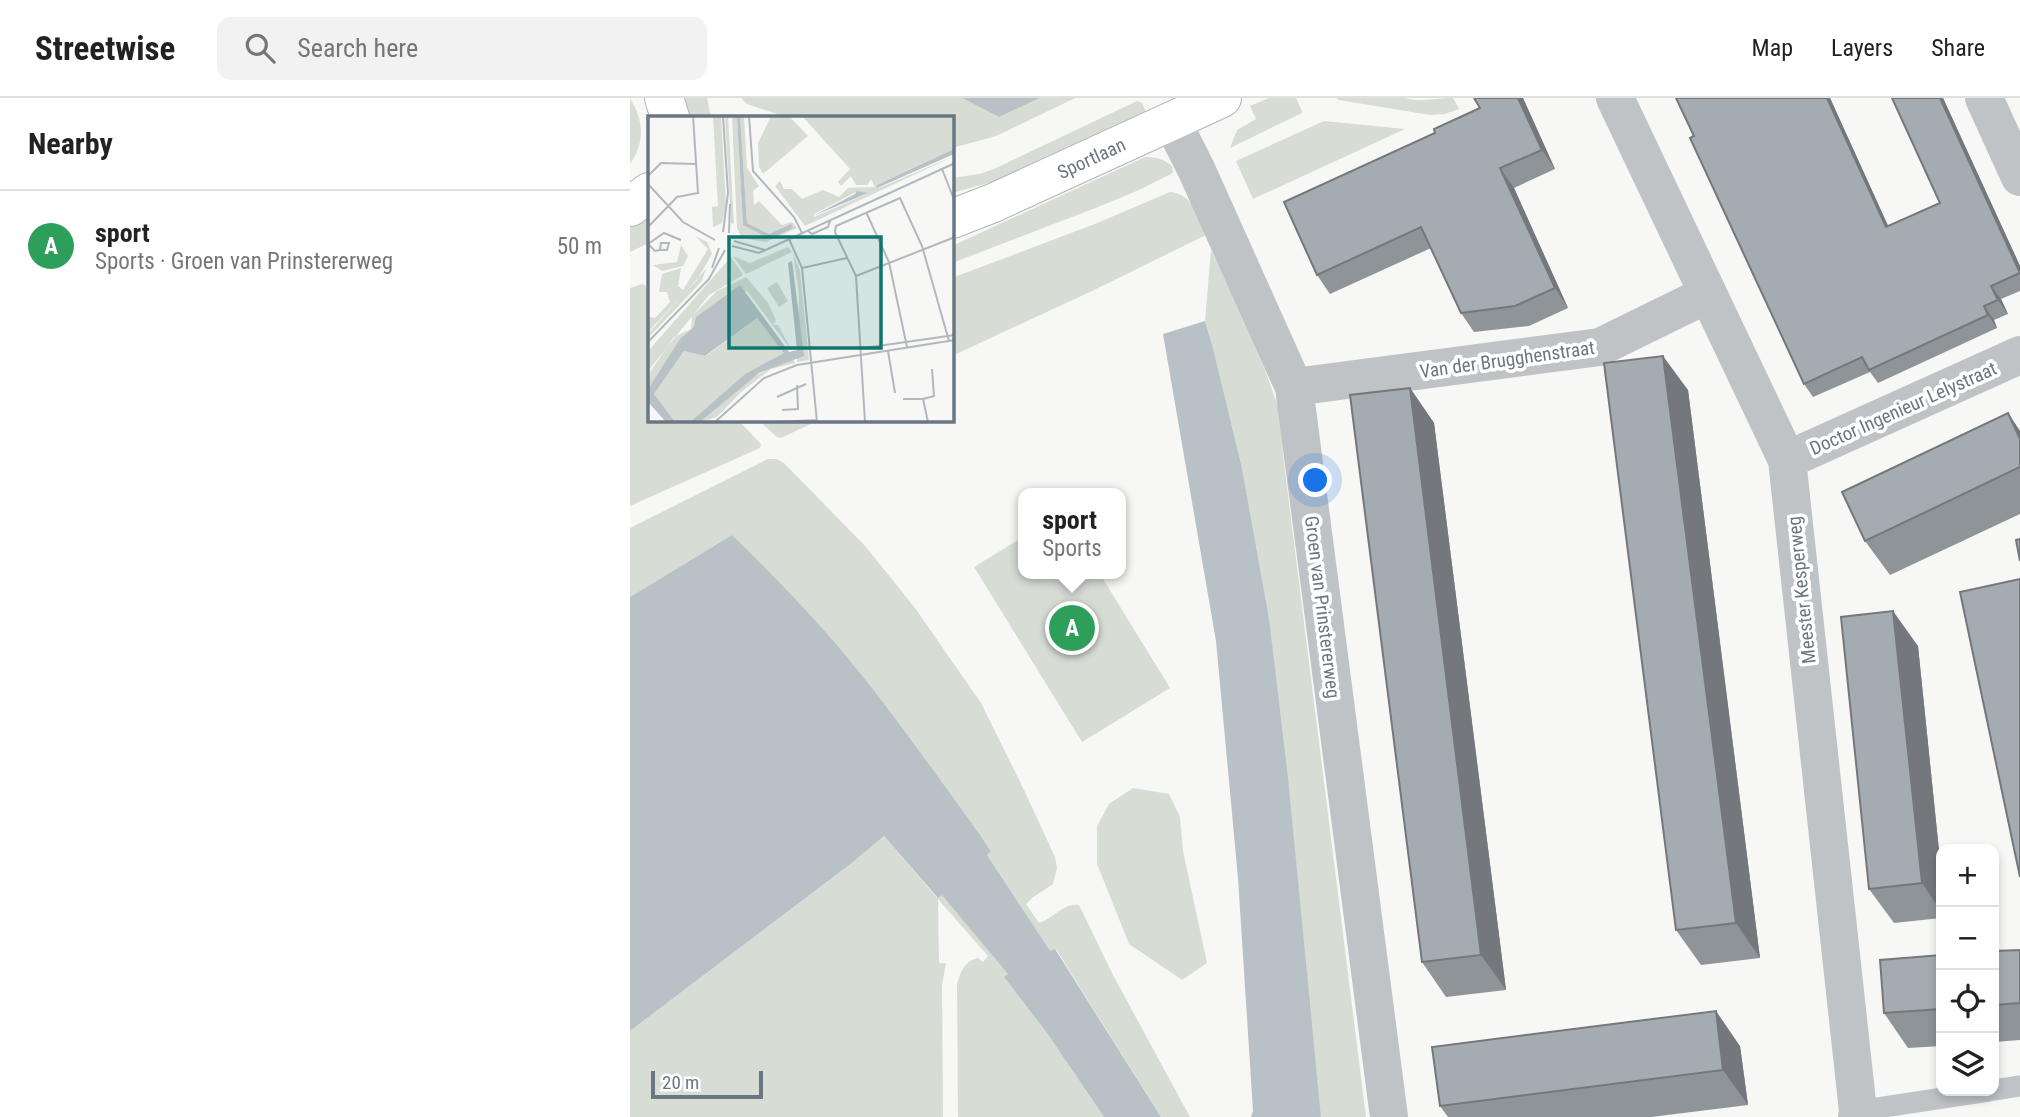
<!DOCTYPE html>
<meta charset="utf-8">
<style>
body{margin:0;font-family:"Roboto Condensed",sans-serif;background:#f2f2f2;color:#222}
.controls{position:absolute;right:21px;bottom:21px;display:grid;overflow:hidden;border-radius:14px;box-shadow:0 4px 10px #0003}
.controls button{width:63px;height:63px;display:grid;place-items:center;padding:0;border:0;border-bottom:2px solid #e0e0e0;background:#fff;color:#222;font:35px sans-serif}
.scale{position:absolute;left:21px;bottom:18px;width:112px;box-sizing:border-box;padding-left:7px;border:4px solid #6a7782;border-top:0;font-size:19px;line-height:24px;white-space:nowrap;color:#6a7782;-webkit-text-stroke:5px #fff;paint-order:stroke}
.you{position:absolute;left:686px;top:383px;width:24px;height:24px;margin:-18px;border:5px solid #fff;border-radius:50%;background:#1a73e8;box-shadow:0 0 0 10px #1a73e833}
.badge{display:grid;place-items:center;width:46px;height:46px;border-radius:50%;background:#cc6340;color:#fff;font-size:23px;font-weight:700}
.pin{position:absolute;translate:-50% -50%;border:4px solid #fff;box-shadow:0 2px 7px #0006}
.popup{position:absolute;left:388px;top:390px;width:108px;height:91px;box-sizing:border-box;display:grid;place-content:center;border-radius:14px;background:#fff;filter:drop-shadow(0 2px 5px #0005);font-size:23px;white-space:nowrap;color:#767676}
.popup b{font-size:26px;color:#222}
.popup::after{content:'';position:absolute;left:50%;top:100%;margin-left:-14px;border:14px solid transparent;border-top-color:#fff}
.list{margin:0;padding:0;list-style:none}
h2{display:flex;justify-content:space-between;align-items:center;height:91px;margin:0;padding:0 28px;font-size:30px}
h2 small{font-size:23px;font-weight:400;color:#767676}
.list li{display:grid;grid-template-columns:46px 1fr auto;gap:21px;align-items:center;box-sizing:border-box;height:112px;padding:0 28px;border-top:2px solid #e0e0e0}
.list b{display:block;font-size:26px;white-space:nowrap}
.list p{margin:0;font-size:23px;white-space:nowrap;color:#767676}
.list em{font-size:23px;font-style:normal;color:#767676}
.icon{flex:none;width:38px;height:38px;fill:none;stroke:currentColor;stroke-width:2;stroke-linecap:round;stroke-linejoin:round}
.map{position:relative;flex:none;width:1390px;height:1019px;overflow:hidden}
header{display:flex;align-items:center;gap:42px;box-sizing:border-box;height:98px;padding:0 35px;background:#fff;border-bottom:2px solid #e0e0e0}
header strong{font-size:33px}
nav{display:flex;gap:38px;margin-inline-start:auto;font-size:24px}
.search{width:490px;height:63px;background:#f2f2f2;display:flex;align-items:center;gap:18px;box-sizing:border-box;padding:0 24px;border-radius:14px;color:#767676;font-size:26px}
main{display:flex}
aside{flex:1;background:#fff}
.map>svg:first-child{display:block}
</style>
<header>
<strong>Streetwise</strong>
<div class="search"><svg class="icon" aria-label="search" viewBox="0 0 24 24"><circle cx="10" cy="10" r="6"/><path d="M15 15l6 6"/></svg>Search here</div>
<nav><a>Map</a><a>Layers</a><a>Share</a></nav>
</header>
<main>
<aside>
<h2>Nearby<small></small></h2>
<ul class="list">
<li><span class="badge" style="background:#2e9e5b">A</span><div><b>sport</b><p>Sports · Groen van Prinstererweg</p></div><em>50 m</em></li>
</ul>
</aside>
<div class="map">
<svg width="1390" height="1019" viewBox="0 0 1390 1019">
<rect width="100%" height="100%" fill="#f7f7f5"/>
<path fill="#d7dcd5" d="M51,0H77L81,19H58Z
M111,0H332L369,19L410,0H445L366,38L322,50V19H156L117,6Z
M639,0H666L672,13V15L600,50L607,32L626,21L620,8Z
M706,0H775C790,5 807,0 823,0L829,11L815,16L800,17L709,2Z
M0,1C14,22 15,45 0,66Z
M507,3L512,5L517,16L369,82L322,95V80L349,76L364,71Z
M694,23L775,31L623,101L606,63Z
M515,59C526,59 534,61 542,68L543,75L509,92L468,109L322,165V148Z
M540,94C563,96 568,118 576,137L462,193L322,258V180L465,126Z
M19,113V145L0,154V123Z
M581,152L600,190L634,269L650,314L653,357L736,1019H691L639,520L612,370L583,250L575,223Z
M12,186L15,187L19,193V322H108L131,346L130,350L0,408V190Z
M128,322H189L151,340L147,339Z
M138,361H146L154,365L236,449L285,510L351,605L394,692L425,759L427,770L423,786L402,800L396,806L409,825C423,821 433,805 449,807L483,877L560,1019H531L426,851L420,854L357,757L361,754L353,741L223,566L102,437L0,499V430Z
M393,439V476H470L540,590L452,644L344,469Z
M503,690L539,696L550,719L553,753L577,865L552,882L499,846L467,766V728L479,706Z
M254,738L307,800L312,796L378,876L374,879L417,935L474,1019H328L327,887C330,875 334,863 348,860L353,864L358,858L308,801L309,865H316L312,887L313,1019H0V933L223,764Z"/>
<path fill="#b8c1c5" d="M332,0H410L369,19Z
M575,223L583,250L612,370L639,520L658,680L691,1019H621L623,1013L608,780L586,543L533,236Z
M102,437C144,478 185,520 222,565C268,622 310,682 353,741L361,754L357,757L420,853L425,851L531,1019H474L417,935L374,879L378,876L312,797L308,800L254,738L223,764L0,933V499Z"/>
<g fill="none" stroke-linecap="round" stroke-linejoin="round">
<g stroke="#b2b6ba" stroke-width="40">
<g id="secondary">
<path d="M34,0L40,19"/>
<path d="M0,109L19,94"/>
<path id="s1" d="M322,121L363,105L592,0"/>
</g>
</g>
<path stroke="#bfc3c6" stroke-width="21" d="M1364,992L1390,988
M1228,1013L1359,993"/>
<path stroke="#bfc3c6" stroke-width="38" d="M985,0L1157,362L1228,1013L1227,1019
M1354,0L1390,79
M542,23L567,73L664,289L759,1019
M664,289L970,249L1078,196
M1157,362L1390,257"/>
<use href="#secondary" stroke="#fff" stroke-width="38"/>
</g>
<path fill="#8e9498" d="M844,0H893L925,71L884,90L938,210L899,228L844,234L831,215L801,150L700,196L687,177L805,35L850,10Z
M1046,0H1200L1258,128L1310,105L1313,0L1390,168V193L1371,201L1378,216L1364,222L1367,230L1248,285L1240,274L1183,299L1174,286Z
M780,290L804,325L876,892L816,899L792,864Z
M1058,292L1130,860L1071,867L1046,832Z
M1378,315L1390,333V416L1260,477L1235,443Z
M1288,548L1311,772V820L1264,825L1239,791Z
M1390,852V942L1364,944V853Z
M1311,857V948L1278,950L1254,915Z
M1110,948L1118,1007L1021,1019H818L810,1008Z"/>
<path fill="#74787c" d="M888,0H893L925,71L912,52Z
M1197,0H1200L1265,143L1256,129Z
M1310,0H1313L1390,168V175Z
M870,70L884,90L938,210L925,190Z
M1361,188L1371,201L1378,216L1368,202Z
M1354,208L1364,222L1367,230L1358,217Z
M1033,258L1058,292L1130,860L1106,825Z
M780,290L804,325L876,892L851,857Z
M1378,315L1390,333V341Z
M1263,513L1288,548L1311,772V813L1292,785Z
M1086,913L1110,948L1118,1007L1093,972Z"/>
<path fill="#a5acb1" stroke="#74787c" stroke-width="2" d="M844,0H888L912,52L870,70L925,190L885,208L831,215L791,129L687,177L654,104L805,35L804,31L850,10Z
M1046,0H1197L1256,129L1310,105L1262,0H1310L1390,175L1361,188L1368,202L1354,208L1358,217L1239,272L1232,259L1174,286L1060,40L1064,38Z
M1033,258L1106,825L1046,832L974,265Z
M780,290L851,857L792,864L720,297Z
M1378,315L1390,341V369L1235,443L1212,394Z
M1390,441V463L1386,442Z
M1390,481V779L1330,494Z
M1263,513L1292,785L1239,791L1211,519Z
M1390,852V905L1364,907V853Z
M1311,857V911L1254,915L1250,862Z
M1086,913L1093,972L810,1008L802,949Z"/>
<g text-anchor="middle" stroke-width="7" stroke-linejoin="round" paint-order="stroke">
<g font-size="19" fill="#6a7782" stroke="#fff">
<text dy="7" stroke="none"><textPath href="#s1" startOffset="152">Sportlaan</textPath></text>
<text transform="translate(877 261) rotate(-8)" y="7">Van der Brugghenstraat</text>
<text transform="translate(1273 310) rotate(-24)" y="7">Doctor Ingenieur Lelystraat</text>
<text transform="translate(1171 492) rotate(-96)" y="7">Meester Kesperweg</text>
<text transform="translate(693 509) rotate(83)" y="7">Groen van Prinstererweg</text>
</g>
</g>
<g transform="translate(18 18)">
<rect width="306" height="306" fill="#f7f7f5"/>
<path d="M65,0H73L78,88L74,107L65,111L64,91L70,90ZM77,0H80L86,108L83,107ZM84,0H89L95,109L122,123L143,108L121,118L99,107L92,0H96L99,52L111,70L105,75L106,89L111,85L134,109L144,106L149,112L118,126L94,122L89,112ZM123,0H141L160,20L115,58L111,51L110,27ZM154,0H306V33L229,69L231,72L306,40L157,110L127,70L132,65L136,73H144L154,83L175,74L191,81L200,72L227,71L223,63L220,69H208L203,60L193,70L190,66L202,53ZM210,75L219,78L166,101V98ZM47,120L59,126L64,138L49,164L0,216V200L7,202L22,186L19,176H11L14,158L33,152L30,170L35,174L60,133ZM33,129L40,140L35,150L14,155L5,149L29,146ZM140,131L144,136L98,158L85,140L102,147ZM145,137L152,155L161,244L149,246L151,178ZM83,141L95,159L61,179L0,255V235ZM58,153L54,165L0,222V218ZM98,161L120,187L128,204L125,209H130L144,235L99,175L59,193L46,211L37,221L32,224L0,273V259L26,221L43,213L44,200L69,175ZM129,166L140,185L131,191L119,172ZM109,202L137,237L97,258L42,306H26L6,278L36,235L58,240ZM145,241L147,247L123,253L93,276L69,301L52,306L103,262Z" fill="#d7dcd5" fill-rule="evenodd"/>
<path d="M89,0H92L99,107L121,118L143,108L145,112L122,123L95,109ZM306,33V38L229,72V69ZM209,75L220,77L165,100L207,78ZM144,145L156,240L111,257L52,306H42L97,258L136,237L109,202L57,240L36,235L6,278L27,306H18L1,287L0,273L32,223L46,211L48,201L92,169L141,236L149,234L140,147Z" fill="#b8c1c5"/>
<path fill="none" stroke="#b2b8bd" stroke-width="2" d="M75,0L80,77L75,116M101,0L105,55L146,101L154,117M294,53L307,86M0,60L13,47L48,48M0,68L35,106L67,124M218,96L241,146L259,231M0,111L29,81L50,77L45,0M160,115L164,118L180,111L182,105M81,117L82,88M141,123L154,152L169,306M86,125L117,134M0,128L7,135L12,134H19L21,127H13L12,134M0,128L16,117L33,124M84,130L111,137L307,47M64,152L71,132M154,152L199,142M208,160L307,121M0,226L61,163L77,134M216,232L307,219M240,235L247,277M129,281L158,268M255,283H275L280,306M275,283L286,280L284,253M134,294L150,293L149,269M67,306L116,262L149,249L307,224M128,306L168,304M217,306L208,160L187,116L188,110L252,82L274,130L301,225"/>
<path fill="#0f766e" fill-opacity="0.15" stroke="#0f766e" stroke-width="3.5" d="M81,121H233V232H81Z"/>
<rect width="306" height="306" fill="none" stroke="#6a7782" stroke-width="3.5"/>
</g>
</svg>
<div class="controls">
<button>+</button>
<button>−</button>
<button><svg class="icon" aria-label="locate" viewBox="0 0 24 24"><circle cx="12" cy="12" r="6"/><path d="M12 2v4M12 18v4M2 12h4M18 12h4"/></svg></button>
<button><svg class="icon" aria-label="layers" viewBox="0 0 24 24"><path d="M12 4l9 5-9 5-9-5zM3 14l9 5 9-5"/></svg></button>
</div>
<div class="scale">20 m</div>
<div class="you"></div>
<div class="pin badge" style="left:442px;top:530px;background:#2e9e5b">A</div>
<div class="popup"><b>sport</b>Sports</div>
</div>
</main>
